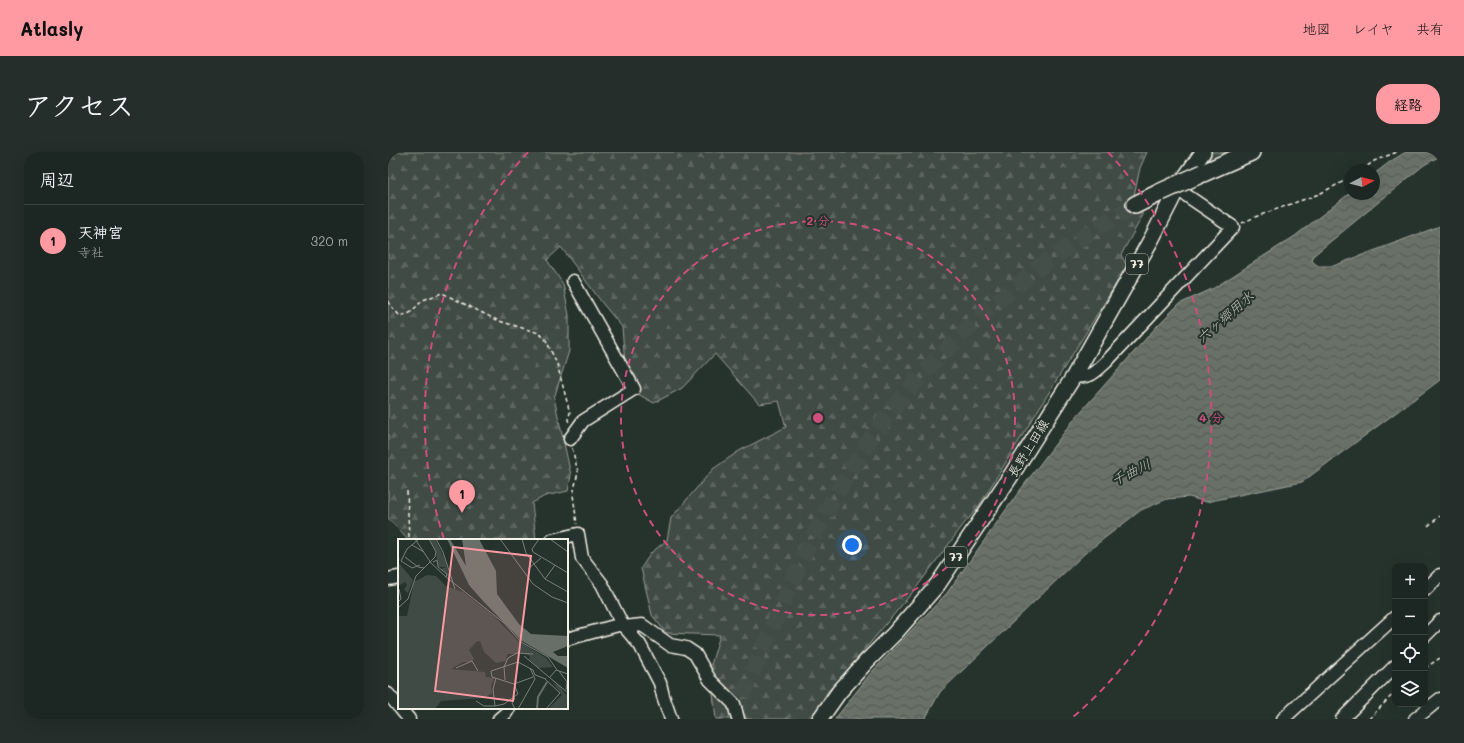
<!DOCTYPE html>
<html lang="ja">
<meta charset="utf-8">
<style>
body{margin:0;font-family:Mali,"Klee One",sans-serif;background:#252e2a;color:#f1f3f6}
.controls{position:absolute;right:12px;bottom:12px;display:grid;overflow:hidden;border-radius:8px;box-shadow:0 4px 16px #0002}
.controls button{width:36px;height:36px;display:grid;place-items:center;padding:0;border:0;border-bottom:1px solid #3a4340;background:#1c2622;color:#f1f3f6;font:20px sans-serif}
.compass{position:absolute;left:956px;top:12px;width:36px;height:36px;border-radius:50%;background:#1c2622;box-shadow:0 4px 16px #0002;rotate:83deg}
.you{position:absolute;left:464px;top:393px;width:14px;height:14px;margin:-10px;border:3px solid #fff;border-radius:50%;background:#1a73e8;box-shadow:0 0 0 6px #1a73e833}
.badge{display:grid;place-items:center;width:26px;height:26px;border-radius:50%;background:#ff9aa2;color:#111;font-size:13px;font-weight:700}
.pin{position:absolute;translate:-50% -33px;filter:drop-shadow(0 1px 2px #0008)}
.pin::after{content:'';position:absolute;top:21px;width:14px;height:12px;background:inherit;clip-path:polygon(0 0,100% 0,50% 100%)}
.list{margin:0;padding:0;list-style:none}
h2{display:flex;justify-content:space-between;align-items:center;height:52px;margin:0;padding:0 16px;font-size:17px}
h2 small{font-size:13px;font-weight:400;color:#a0a5a5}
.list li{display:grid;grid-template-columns:26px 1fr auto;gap:12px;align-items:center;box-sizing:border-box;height:72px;padding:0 16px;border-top:1px solid #3a4340}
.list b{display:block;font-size:15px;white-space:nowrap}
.list p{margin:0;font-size:13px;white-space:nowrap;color:#a0a5a5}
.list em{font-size:13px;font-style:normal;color:#a0a5a5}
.icon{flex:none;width:22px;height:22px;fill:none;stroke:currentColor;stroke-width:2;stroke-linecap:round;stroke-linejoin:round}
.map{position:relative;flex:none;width:1052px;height:567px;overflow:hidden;border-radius:16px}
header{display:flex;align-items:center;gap:24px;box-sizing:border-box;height:56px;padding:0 20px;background:#ff9aa2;color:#111}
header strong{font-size:19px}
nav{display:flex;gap:22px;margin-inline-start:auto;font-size:14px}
.intro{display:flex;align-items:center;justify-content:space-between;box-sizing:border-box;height:96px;padding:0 24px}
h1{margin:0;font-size:28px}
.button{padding:10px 18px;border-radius:16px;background:#ff9aa2;color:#111;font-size:14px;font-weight:700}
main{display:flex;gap:24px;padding:0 24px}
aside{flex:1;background:#1c2622;border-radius:16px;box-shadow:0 4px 16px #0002}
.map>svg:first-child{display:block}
</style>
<header>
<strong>Atlasly</strong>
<nav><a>地図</a><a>レイヤ</a><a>共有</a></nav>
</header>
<div class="intro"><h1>アクセス</h1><a class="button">経路</a></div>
<main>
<aside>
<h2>周辺<small></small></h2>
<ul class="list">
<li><span class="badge">1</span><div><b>天神宮</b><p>寺社</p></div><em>320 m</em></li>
</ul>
</aside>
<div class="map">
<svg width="1052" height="567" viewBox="0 0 1052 567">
<defs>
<pattern id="grass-tufts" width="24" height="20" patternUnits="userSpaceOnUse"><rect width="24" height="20" fill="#414b45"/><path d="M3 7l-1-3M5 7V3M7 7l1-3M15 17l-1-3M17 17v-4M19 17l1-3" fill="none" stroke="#5d6560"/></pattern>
<pattern id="forest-firs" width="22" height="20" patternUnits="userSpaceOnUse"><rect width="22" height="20" fill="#414b45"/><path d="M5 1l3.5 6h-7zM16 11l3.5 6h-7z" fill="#5d6560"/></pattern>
<pattern id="water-waves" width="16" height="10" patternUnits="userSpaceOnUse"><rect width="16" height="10" fill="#676f68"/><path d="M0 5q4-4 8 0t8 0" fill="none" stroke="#565a55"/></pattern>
</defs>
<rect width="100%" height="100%" fill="#26332d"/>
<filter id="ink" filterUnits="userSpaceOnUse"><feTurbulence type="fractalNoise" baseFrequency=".025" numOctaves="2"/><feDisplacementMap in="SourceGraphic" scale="8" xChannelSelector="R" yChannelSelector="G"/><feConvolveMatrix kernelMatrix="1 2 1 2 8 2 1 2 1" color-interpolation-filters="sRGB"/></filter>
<g filter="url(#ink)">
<path fill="url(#grass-tufts)" stroke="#9a9e96" d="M822,0H848L811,16Z"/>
<path fill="url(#forest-firs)" stroke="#9a9e96" d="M0,0H759L752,16L745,48L755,63L733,103L739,114L589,357L575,373L528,436L452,527L440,539L424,567H328L322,516L332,483L278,481L264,463L253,416L263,401L279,388L283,366L325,317L351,299L398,275L391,249L371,252L327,202L294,236L266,251L239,236L234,175L215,152L173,95L159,108L175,132L181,163V199L166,246L183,323L180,339L157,344L144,351L148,388H20L0,366Z"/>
<path fill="url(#water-waves)" stroke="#9fa39b" d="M1018,0H1052V4L1036,13L926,103L924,109L930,114H945L1052,74V228L914,330L818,350L801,345L779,347L753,358L696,402L552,540L537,567H447L483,521L559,441L630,341L688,265L770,173L791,152L826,136L907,84L962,41L986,42V22L1003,9Z"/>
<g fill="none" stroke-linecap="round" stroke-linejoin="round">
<path stroke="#455049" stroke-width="17" stroke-dasharray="17 8" stroke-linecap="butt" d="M344,567L416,402L447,344L473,301L498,265L533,223L600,157L654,113L699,82L747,53"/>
<g stroke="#f4f1e8" stroke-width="15">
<path id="minor" d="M686,224C703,226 706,221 718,210L845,75L789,37
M182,287L195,269L246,237L185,129
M164,388L190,382L194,406L214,432L234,472L252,493L272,531L275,544L283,567
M0,427L11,425
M1037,438L1052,423
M236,475L254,473L282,493L298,496L307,502L322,528L346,552L350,567
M1037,484L1052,469
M179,487L234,472
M0,542L11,555
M12,556L21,567
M111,567L118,561L121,556
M895,567L1007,465
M954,567L1007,514
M1027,567L1052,547"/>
</g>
<g stroke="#f4f1e8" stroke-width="18">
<path id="major" d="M432,567L451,540L478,510L507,481L550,432L622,325L686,224L764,86L789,37L815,0"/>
</g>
<g stroke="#f4f1e8" stroke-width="20">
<path id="highway" d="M815,21L863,0
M747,53L773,40"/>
</g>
<path stroke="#f4f1e8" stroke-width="1.5" stroke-dasharray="4 3" stroke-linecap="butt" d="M974,18L986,9L1009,0
M854,71L867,65L931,42L962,26
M0,149L2,153L12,164L22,161L35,148L54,141L111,169L151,181L158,188L169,212L182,261L180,267L181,272
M184,296L190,320L185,343L189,372
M19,339L21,385
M1040,374L1052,364
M1037,516L1052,506
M981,567L1007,540"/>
<use href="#minor" stroke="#26332d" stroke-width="12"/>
<use href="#major" stroke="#26332d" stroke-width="15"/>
<use href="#highway" stroke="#26332d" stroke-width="17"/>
<g stroke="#f4f1e8" stroke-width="20" stroke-linecap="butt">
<path id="highway-bridge" d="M773,40L815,21"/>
</g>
<use href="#highway-bridge" stroke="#26332d" stroke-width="17"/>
</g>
</g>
<g fill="none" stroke="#ce4e7e" stroke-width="2" stroke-dasharray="7 5">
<circle cx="430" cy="266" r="197"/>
<path d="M56 387A393 393 0 0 1 140 0M720 0A393 393 0 0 1 685 565"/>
</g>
<g text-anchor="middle" stroke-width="4" stroke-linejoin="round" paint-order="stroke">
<g fill="#26332d" stroke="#b6b8b0" stroke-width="1">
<rect x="738" y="102" width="22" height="20" rx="3"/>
<rect x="557" y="395" width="22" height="20" rx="3"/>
</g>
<g font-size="12" font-weight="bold" fill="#f4f1e8">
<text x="749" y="116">77</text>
<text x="568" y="409">77</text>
</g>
<g font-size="13" fill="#f4f1e8" stroke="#26332d">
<text transform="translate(640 296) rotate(-58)" y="5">長野上田線</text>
</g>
<g font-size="14" font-style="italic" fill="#bcbdb5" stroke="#26332d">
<text transform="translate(837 165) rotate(-41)" y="5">六ヶ郷用水</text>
<text transform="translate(743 320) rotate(-26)" y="5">千曲川</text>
</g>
</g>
<g transform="translate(10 387)">
<rect width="170" height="170" fill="#26332d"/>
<path d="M32,0H37L46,18L53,41L43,30L48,28H40L38,13Z" fill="#414b45"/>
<path d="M0,19L2,20L0,23L15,41L10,54L6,51L9,46L7,43L0,47ZM29,36L38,37L48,47L65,53L96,77L119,101L148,119L155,128L140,129L131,120L132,117L127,115H109L108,122L98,124L86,113L82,102L78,103L71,111L76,120L74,123H65L53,130L87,133L88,138L96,139L93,147L94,154L86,159L43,162L37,170H0V77H9L16,43ZM155,144L162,147L167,155L170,154V170H150L164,156Z" fill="#414b45"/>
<path d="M49,0H52L68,27L64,0H81L98,32L99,55L121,85L133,95L170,97V107L155,113L160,117H170V129L124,102L85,62L71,46Z" fill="#676f68"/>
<path fill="none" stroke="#676f68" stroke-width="2" d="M139,170L140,158L149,143"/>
<path fill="none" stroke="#787f78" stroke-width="1" d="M17,0L33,24L48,38L106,84L123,103L150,118L159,131M21,0L9,10L3,22L14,29L22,26M38,0L45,13L57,50M102,0L135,45L154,58L170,64M124,0L128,14L147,40L170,53M141,0L134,10L135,13L170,34M152,0L170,13M14,6L26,13M7,18L20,28L26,29M35,23L39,21L40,28L49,35L48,38M130,30L143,19M147,40L157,26M0,63L3,60L1,50M0,69L10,60L18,37L37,18L38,13L31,0M126,117L170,154M106,128L110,119L119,114L135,115M106,128L107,141M58,129L74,122L80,132M135,131L137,136L148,140M161,132L169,143L168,151M152,138L158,131L170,135M147,140L162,154L148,170M116,145L135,138M78,162L86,167H97L106,165L120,155L116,145L94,138L93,132L120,123L135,131M97,167L95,150L98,139M117,170L114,164L117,159M120,170L137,140L132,129"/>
<path fill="#ff9aa2" fill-opacity="0.15" stroke="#ff9aa2" stroke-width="2" d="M55,8L133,17L115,162L37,152Z"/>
<rect width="170" height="170" fill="none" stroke="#f4f1e8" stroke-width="2"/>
</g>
<circle cx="430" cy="266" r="6" fill="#ce4e7e" stroke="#26332d" stroke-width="2"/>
<g font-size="12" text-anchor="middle" font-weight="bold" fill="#ce4e7e" stroke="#26332d" stroke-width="4" stroke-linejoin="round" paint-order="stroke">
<text x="430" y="73">2 分</text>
<text x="823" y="270">4 分</text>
</g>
</svg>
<div class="controls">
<button>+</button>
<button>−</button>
<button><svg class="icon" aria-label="locate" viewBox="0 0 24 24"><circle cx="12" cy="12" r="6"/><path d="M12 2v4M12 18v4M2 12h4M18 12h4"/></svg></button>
<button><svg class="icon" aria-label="layers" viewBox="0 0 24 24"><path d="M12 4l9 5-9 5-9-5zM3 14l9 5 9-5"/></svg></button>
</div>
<svg class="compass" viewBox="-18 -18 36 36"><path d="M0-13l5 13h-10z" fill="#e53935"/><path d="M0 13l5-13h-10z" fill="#a0a5a5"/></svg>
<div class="you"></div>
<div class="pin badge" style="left:74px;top:361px">1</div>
</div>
</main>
